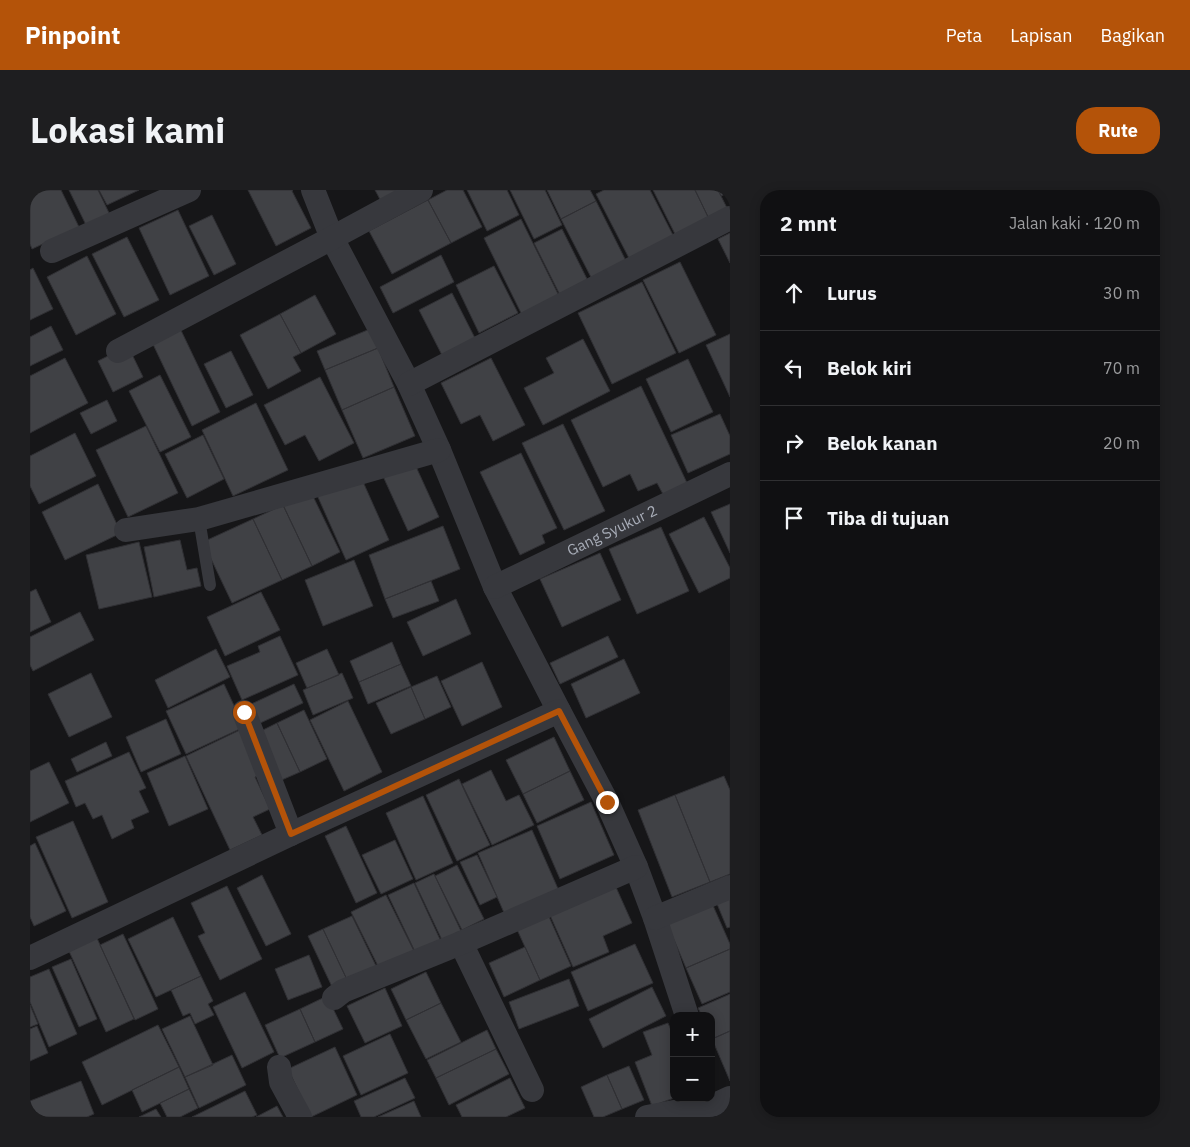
<!DOCTYPE html>
<html lang="id">
<meta charset="utf-8">
<style>
body{margin:0;font-family:"IBM Plex Sans",sans-serif;background:#1e1e20;color:#f1f3f6}
.controls{position:absolute;right:15px;bottom:15px;display:grid;overflow:hidden;border-radius:10px;box-shadow:0 2px 12px #0003}
.controls button{width:45px;height:45px;display:grid;place-items:center;padding:0;border:0;border-bottom:1px solid #303032;background:#101012;color:#f1f3f6;font:25px sans-serif}
.stop{position:absolute;width:15px;height:15px;margin:-11px;border:4px solid #b45309;border-radius:50%;background:#fff}
.stop.end{background:#b45309;border-color:#fff;box-shadow:0 1px 5px #0008}
.list{margin:0;padding:0;list-style:none}
h2{display:flex;justify-content:space-between;align-items:center;height:65px;margin:0;padding:0 20px;font-size:21px}
h2 small{font-size:16px;font-weight:400;color:#9c9d9f}
.list li{display:grid;grid-template-columns:32px 1fr auto;gap:15px;align-items:center;box-sizing:border-box;height:75px;padding:0 20px;border-top:1px solid #303032}
.list b{display:block;font-size:19px;white-space:nowrap}
.list em{font-size:16px;font-style:normal;color:#9c9d9f}
.icon{flex:none;width:28px;height:28px;fill:none;stroke:currentColor;stroke-width:2;stroke-linecap:round;stroke-linejoin:round}
.map{position:relative;flex:none;width:700px;height:927px;overflow:hidden;border-radius:20px}
header{display:flex;align-items:center;gap:30px;box-sizing:border-box;height:70px;padding:0 25px;background:#b45309;color:#fff}
header strong{font-size:24px}
nav{display:flex;gap:28px;margin-inline-start:auto;font-size:18px}
.intro{display:flex;align-items:center;justify-content:space-between;box-sizing:border-box;height:120px;padding:0 30px}
h1{margin:0;font-size:35px}
.button{padding:12px 22px;border-radius:20px;background:#b45309;color:#fff;font-size:18px;font-weight:700}
main{display:flex;gap:30px;padding:0 30px}
aside{flex:1;background:#101012;border-radius:20px;box-shadow:0 2px 12px #0003}
.map>svg:first-child{display:block}
</style>
<header>
<strong>Pinpoint</strong>
<nav><a>Peta</a><a>Lapisan</a><a>Bagikan</a></nav>
</header>
<div class="intro"><h1>Lokasi kami</h1><a class="button">Rute</a></div>
<main>
<div class="map">
<svg width="700" height="927" viewBox="0 0 700 927">
<rect width="100%" height="100%" fill="#161618"/>
<path fill="#404145" stroke="#303034" d="M0,0H31L49,37L2,59L0,54Z
M39,0H68L80,25L56,35Z
M69,0H109L77,15Z
M218,0H263L262,1L281,38L246,56Z
M345,0H383L353,15Z
M417,0H433L452,37L421,53L398,10Z
M437,0H477L489,25L457,41Z
M480,0H515L532,35L504,49Z
M517,0H560L566,11L531,29Z
M574,0H620L646,51L602,74L566,4Z
M623,0H665L681,33L648,50Z
M665,0H688L700,24L681,33Z
M688,0H700V2L691,6Z
M398,10L421,53L362,84L339,41Z
M566,11L599,77L565,95L531,29Z
M148,20L179,86L140,105L109,38Z
M182,25L206,74L184,85L159,36Z
M491,29L532,112L495,131L454,48Z
M532,39L559,93L531,107L504,53Z
M700,43V73L688,49Z
M97,47L129,110L94,127L62,64Z
M411,65L424,92L363,123L350,97Z
M57,66L86,124L46,145L17,87Z
M650,72L686,145L649,163L613,90Z
M464,76L488,123L449,143L426,95Z
M3,78L23,119L0,130V80Z
M612,92L646,163L582,194L548,123Z
M422,103L448,154L415,171L389,120Z
M285,105L306,144L271,163L250,124Z
M250,124L271,163L263,167L271,181L238,199L210,145Z
M148,134L190,222L162,236L120,148Z
M21,136L33,160L0,176V147Z
M340,139L348,158L295,180L287,161Z
M700,144V207L676,155Z
M553,149L580,201L513,235L494,198L524,183L516,168Z
M98,156L113,187L83,202L68,171Z
M348,158L364,197L312,220L295,180Z
M201,161L223,205L196,218L174,174Z
M35,168L58,213L0,243V186Z
M461,168L495,235L463,251L450,225L431,234L411,193Z
M658,169L683,222L641,242L616,189Z
M130,185L161,247L130,262L99,201Z
M290,187L324,253L289,271L275,245L255,255L234,215Z
M611,196L658,295L634,306L627,293L608,301L600,284L573,297L541,230Z
M364,197L385,246L333,268L312,220Z
M77,210L87,231L61,244L50,223Z
M226,213L258,280L203,306L172,240Z
M690,224L700,246V264L658,283L641,245Z
M533,234L575,321L534,340L492,253Z
M116,236L148,303L98,327L66,260Z
M45,243L66,286L9,314L0,296V266Z
M173,245L194,289L157,308L135,264Z
M491,263L527,338L512,345L515,353L490,365L450,282Z
M383,270L409,327L378,341L352,284Z
M330,285L359,350L316,370L287,305Z
M68,294L91,343L35,370L12,322Z
M281,302L310,362L282,376L253,315Z
M700,314V363L681,322Z
M253,315L282,376L252,390L223,329Z
M674,327L700,378V388L669,403L639,344Z
M223,329L252,390L202,413L173,352Z
M413,336L430,379L355,409L339,365Z
M631,337L659,401L607,424L579,359Z
M150,350L157,380L167,378L171,396L124,407L114,357Z
M109,352L122,407L69,419L56,365Z
M570,363L591,410L532,437L510,389Z
M324,370L343,416L293,436L275,390Z
M401,391L409,411L363,428L355,409Z
M6,399L21,432L0,442V402Z
M231,402L250,440L195,466L177,427Z
M426,409L441,444L393,466L377,432Z
M50,422L64,450L3,481L0,475V447Z
M250,446L268,485L212,510L197,476L230,462L228,456Z
M578,446L588,467L530,494L520,473Z
M362,452L371,474L329,492L320,471Z
M186,459L200,487L138,518L125,490Z
M297,459L309,485L277,498L266,473Z
M594,469L610,503L556,528L541,494Z
M452,472L472,517L432,536L411,491Z
M371,474L381,496L338,514L329,492Z
M61,483L82,527L39,547L18,504Z
M312,483L323,508L283,525L273,500Z
M407,486L421,517L395,529L381,497Z
M194,494L214,537L156,564L136,521Z
M264,494L273,513L226,535L217,516Z
M381,497L395,529L361,544L346,513Z
M318,511L352,582L314,601L280,530Z
M274,520L297,569L270,582L247,533Z
M136,529L151,564L111,582L96,547Z
M247,533L270,582L247,592L225,544Z
M212,539L233,583L225,587L240,619L223,627L232,645L200,660L156,566Z
M524,547L540,581L493,604L476,570Z
M76,552L82,566L47,582L41,569Z
M99,562L116,598L109,601L119,622L101,630L104,638L82,649L72,625L63,629L55,613L46,617L35,591Z
M155,566L178,619L139,636L117,583Z
M19,572L39,613L0,632V581Z
M461,580L476,611L489,605L504,635L462,655L432,594Z
M540,581L554,610L507,633L493,604Z
M694,586L700,600V684L680,692L645,605Z
M429,589L460,655L427,671L396,605Z
M645,605L680,692L642,707L608,620Z
M393,606L423,673L386,690L356,623Z
M561,612L584,665L530,689L507,636Z
M43,631L78,712L42,728L6,647Z
M316,636L347,703L326,713L295,646Z
M502,640L529,701L475,725L448,663Z
M365,650L383,689L351,704L332,665Z
M5,653L36,721L4,736L0,727V656Z
M447,665L467,707L450,715L430,672Z
M427,675L454,729L432,740L405,686Z
M404,684L431,741L412,750L385,693Z
M232,685L261,744L236,756L207,698Z
M384,693L414,758L389,770L358,705Z
M585,695L602,733L573,746L579,762L543,777L519,723Z
M197,696L232,769L190,790L168,746L175,743L161,713Z
M700,703V737L697,738L685,709Z
M356,705L385,763L350,780L321,722Z
M681,711L700,754V759L656,778L636,731Z
M516,720L541,776L510,790L485,735Z
M322,726L349,782L320,796L293,739Z
M143,727L171,786L126,807L98,749Z
M293,739L320,796L305,803L278,746Z
M93,744L128,819L105,830L70,755Z
M66,746L104,829L76,842L38,759Z
M605,754L623,793L558,821L541,782Z
M495,757L510,790L474,807L459,773Z
M700,759V802L672,814L656,778Z
M279,765L292,797L258,810L245,779Z
M41,769L67,829L49,837L22,777Z
M19,779L47,844L19,857L0,812V787Z
M396,782L411,813L376,830L361,799Z
M171,786L183,811L178,814L184,825L165,834L160,823L153,826L141,800Z
M539,789L549,816L489,839L479,812Z
M622,797L636,826L573,858L559,829Z
M355,798L372,836L335,853L317,816Z
M215,802L244,862L212,878L183,817Z
M700,804V841L682,849L681,826H672L668,818Z
M297,806L313,839L285,852L270,819Z
M411,813L431,852L396,869L376,830Z
M0,815L8,834L0,837Z
M270,819L285,852L250,868L235,835Z
M160,826L183,875L155,887L132,839Z
M638,833L644,847V908L622,916L605,872L622,865L613,842Z
M128,835L149,877L72,915L52,872Z
M7,836L18,863L0,871V839Z
M457,840L466,859L406,888L397,870Z
M700,841V891L682,849Z
M360,844L378,883L331,905L313,866Z
M305,857L327,905L281,927L258,879Z
M466,859L479,884L419,915L406,888Z
M202,865L216,895L169,918L155,887Z
M599,876L614,910L592,919L577,885Z
M149,877L159,899L112,922L102,900Z
M577,885L592,919L573,927H564L551,897Z
M375,888L385,908L344,927H331L324,911Z
M480,888L495,918L476,927H432L426,915Z
M51,891L64,924L57,927H0V911Z
M159,899L168,918L150,927H137L130,913Z
M215,901L227,925L222,927H162Z
M384,911L391,927H348Z
M247,916L253,927H226Z
M126,919L131,927H109Z"/>
<g fill="none" stroke-linecap="round" stroke-linejoin="round">
<path stroke="#37383d" stroke-width="12" d="M169,329L180,395"/>
<g stroke="#37383d" stroke-width="24">
<path d="M283,0L302,48L379,194L409,260L465,397L529,521L577,612L606,677L625,728L657,826"/>
<path d="M22,61L159,0"/>
<path d="M88,161L302,48L391,0"/>
<path d="M379,194L700,28"/>
<path d="M96,340L169,329L409,260"/>
<path id="s1" d="M465,397L700,284"/>
<path d="M214,522L261,644"/>
<path d="M625,728L700,697"/>
<path d="M431,753L502,900"/>
<path d="M0,768L261,644L529,521"/>
<path d="M304,808L313,801L431,753L606,677"/>
<path d="M249,877L251,892L270,927"/>
<path d="M617,927L687,914L700,908"/>
</g>
</g>
<g fill="none" stroke-linecap="round" stroke-linejoin="round">
<path stroke="#b45309" stroke-width="6" d="M214,522L261,644L529,521L577,612"/>
</g>
<g text-anchor="middle" stroke-width="4.5" stroke-linejoin="round" paint-order="stroke">
<g font-size="15" fill="#a8adb8" stroke="#111113">
<text dy="5" stroke="none"><textPath href="#s1" startOffset="130">Gang Syukur 2</textPath></text>
</g>
</g>
</svg>
<div class="controls">
<button>+</button>
<button>−</button>
</div>
<div class="stop" style="left:214px;top:522px"></div>
<div class="stop end" style="left:577px;top:612px"></div>
</div>
<aside>
<h2>2 mnt<small>Jalan kaki · 120 m</small></h2>
<ul class="list">
<li><svg class="icon" aria-label="ahead" viewBox="0 0 24 24"><path d="M12 20V5M6 11l6-6 6 6"/></svg><div><b>Lurus</b></div><em>30 m</em></li>
<li><svg class="icon" aria-label="left" viewBox="0 0 24 24"><path d="M17 20v-9H6M10 6l-5 5 5 5"/></svg><div><b>Belok kiri</b></div><em>70 m</em></li>
<li><svg class="icon" aria-label="right" viewBox="0 0 24 24"><path d="M7 20v-9h11M14 6l5 5-5 5"/></svg><div><b>Belok kanan</b></div><em>20 m</em></li>
<li><svg class="icon" aria-label="arrive" viewBox="0 0 24 24"><path d="M6 21V4h12l-3 4 3 4H6"/></svg><div><b>Tiba di tujuan</b></div></li>
</ul>
</aside>
</main>
